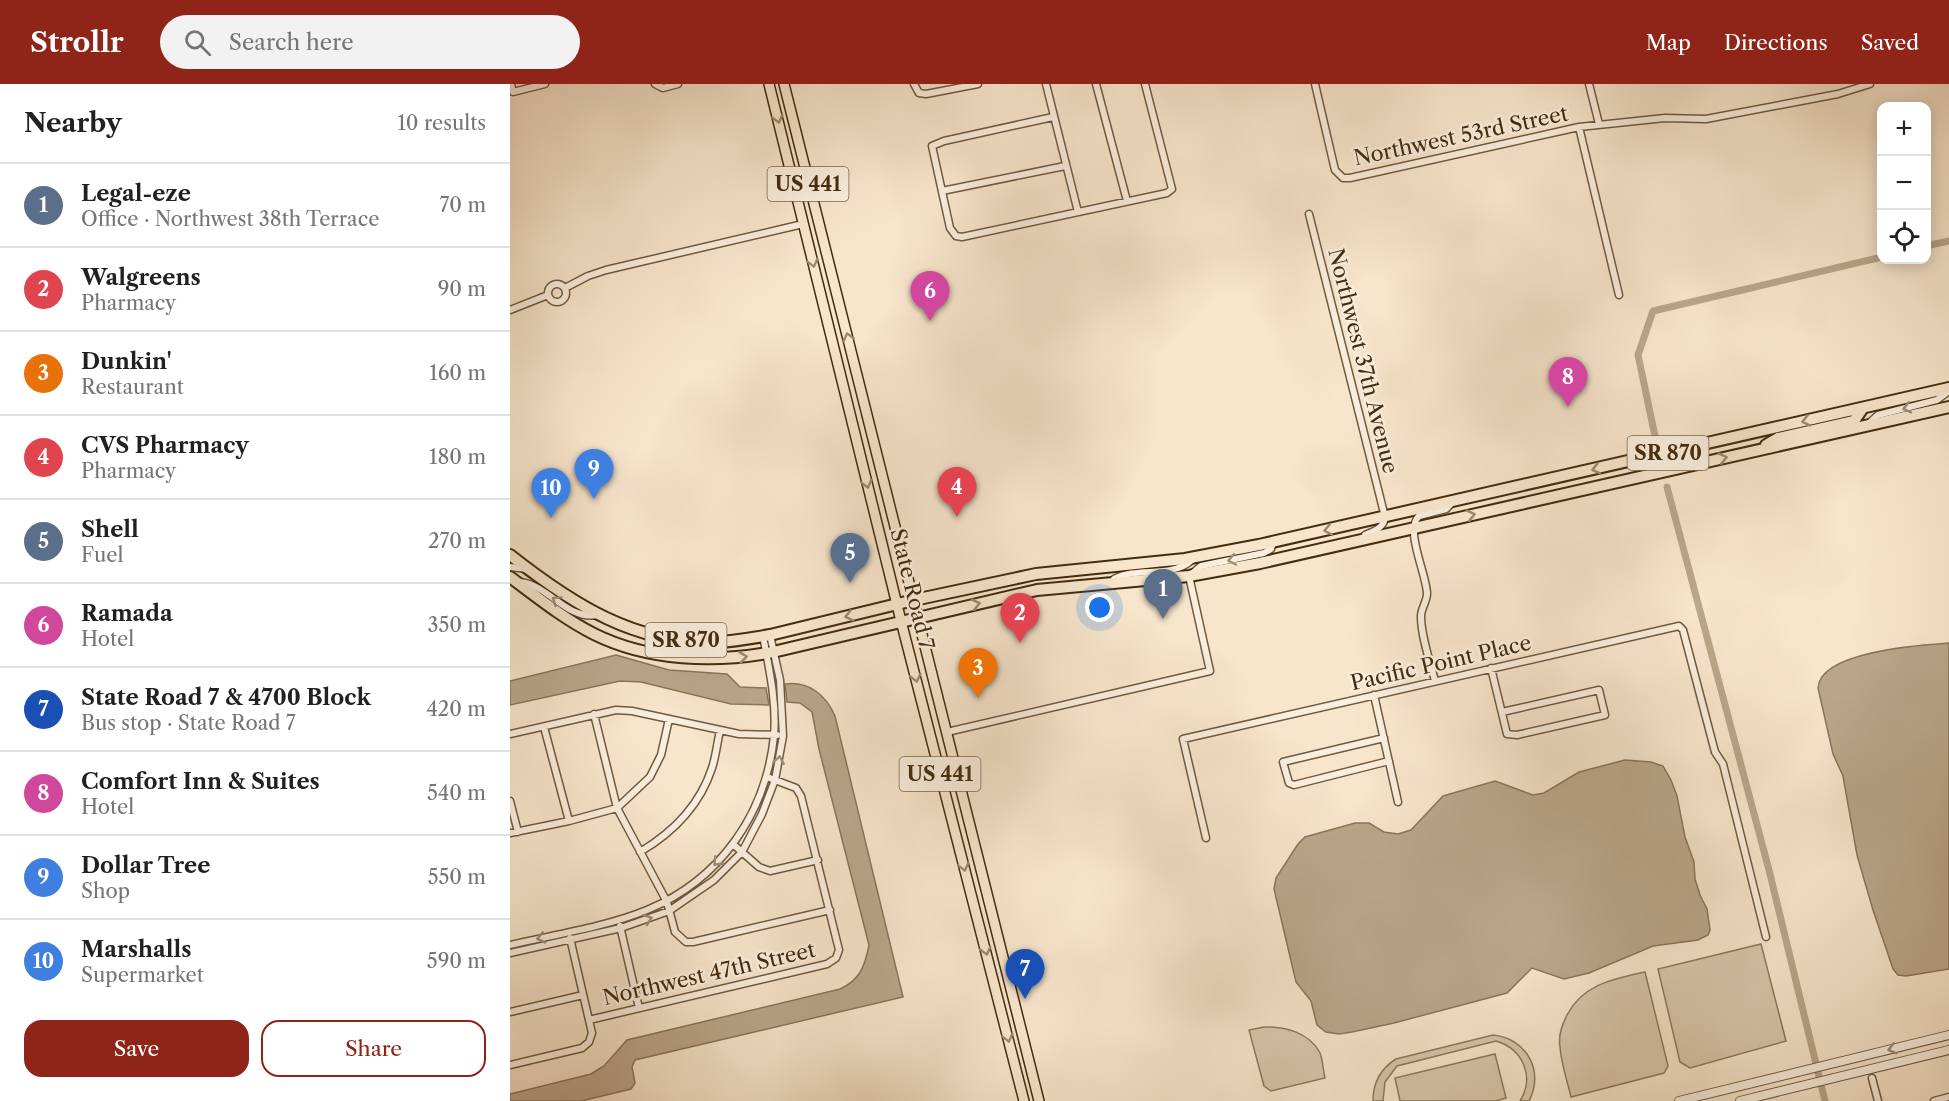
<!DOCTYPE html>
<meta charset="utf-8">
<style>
body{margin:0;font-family:"Libre Caslon Text",serif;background:#f2f2f2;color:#202124}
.controls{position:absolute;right:18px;top:18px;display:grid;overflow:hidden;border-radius:12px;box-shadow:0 3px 15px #0003}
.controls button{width:54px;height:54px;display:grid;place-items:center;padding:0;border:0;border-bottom:2px solid #e0e0e0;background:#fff;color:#202124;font:30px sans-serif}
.you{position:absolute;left:590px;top:524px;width:21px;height:21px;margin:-15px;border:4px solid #fff;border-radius:50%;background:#1a73e8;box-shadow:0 0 0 9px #1a73e833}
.badge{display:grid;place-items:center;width:39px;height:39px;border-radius:50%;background:#8f2418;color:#fff;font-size:20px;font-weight:700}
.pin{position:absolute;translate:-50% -50px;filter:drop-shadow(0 2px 3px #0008)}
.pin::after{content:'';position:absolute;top:32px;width:21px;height:18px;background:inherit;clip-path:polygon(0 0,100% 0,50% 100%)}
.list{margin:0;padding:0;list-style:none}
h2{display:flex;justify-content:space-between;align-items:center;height:78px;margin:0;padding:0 24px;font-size:26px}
h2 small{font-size:20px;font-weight:400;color:#757577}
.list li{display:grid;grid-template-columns:39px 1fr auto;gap:18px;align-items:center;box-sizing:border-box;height:84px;padding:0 24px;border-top:2px solid #e0e0e0}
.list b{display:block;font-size:22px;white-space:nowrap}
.list p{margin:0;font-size:20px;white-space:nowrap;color:#757577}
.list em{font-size:20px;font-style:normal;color:#757577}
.actions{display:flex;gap:12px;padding:18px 24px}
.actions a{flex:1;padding:14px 0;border:2px solid #8f2418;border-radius:18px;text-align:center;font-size:21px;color:#8f2418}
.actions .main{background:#8f2418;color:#fff}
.icon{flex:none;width:33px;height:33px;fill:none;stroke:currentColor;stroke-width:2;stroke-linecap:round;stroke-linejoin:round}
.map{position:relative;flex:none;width:1439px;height:1017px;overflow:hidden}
header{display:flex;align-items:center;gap:36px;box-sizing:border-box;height:84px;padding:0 30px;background:#8f2418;color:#fff}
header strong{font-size:28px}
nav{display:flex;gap:33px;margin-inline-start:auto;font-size:21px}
.search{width:420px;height:54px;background:#f2f2f2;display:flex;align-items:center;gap:15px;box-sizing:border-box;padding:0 21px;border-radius:33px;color:#757577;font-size:22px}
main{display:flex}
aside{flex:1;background:#fff}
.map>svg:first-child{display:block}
</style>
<header>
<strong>Strollr</strong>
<div class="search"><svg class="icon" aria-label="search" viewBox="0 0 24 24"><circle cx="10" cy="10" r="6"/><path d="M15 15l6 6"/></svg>Search here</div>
<nav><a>Map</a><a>Directions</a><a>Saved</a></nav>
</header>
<main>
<aside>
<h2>Nearby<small>10 results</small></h2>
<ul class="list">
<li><span class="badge" style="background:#5c6f8a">1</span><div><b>Legal-eze</b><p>Office · Northwest 38th Terrace</p></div><em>70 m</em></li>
<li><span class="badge" style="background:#e0444e">2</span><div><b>Walgreens</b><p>Pharmacy</p></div><em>90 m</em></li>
<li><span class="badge" style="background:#e8710a">3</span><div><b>Dunkin'</b><p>Restaurant</p></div><em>160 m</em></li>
<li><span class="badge" style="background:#e0444e">4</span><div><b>CVS Pharmacy</b><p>Pharmacy</p></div><em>180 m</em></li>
<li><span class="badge" style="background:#5c6f8a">5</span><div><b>Shell</b><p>Fuel</p></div><em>270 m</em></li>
<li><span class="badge" style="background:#d1479c">6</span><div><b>Ramada</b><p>Hotel</p></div><em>350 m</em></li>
<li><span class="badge" style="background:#1a4fb4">7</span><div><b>State Road 7 &amp; 4700 Block</b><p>Bus stop · State Road 7</p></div><em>420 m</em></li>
<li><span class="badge" style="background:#d1479c">8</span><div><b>Comfort Inn &amp; Suites</b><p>Hotel</p></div><em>540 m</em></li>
<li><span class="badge" style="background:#3f7fe0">9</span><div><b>Dollar Tree</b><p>Shop</p></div><em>550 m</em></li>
<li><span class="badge" style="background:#3f7fe0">10</span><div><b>Marshalls</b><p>Supermarket</p></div><em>590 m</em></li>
</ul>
<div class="actions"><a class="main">Save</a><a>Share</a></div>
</aside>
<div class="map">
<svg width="1439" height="1017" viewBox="0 0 1439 1017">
<rect width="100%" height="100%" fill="#f7e5cc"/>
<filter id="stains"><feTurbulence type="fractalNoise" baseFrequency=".00333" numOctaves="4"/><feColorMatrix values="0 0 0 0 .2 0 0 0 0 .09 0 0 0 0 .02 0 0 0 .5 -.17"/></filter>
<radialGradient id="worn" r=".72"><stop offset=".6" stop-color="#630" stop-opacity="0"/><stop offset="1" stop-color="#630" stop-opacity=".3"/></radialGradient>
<path fill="#d9c6ac" stroke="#8e795d" stroke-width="1.5" d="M1251,860L1276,957L1180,984L1170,978L1148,885Z
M1135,888L1158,982L1154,989L1061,1013C1057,996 1051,979 1050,963C1048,951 1052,941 1057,931C1073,900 1104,895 1135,888Z
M754,943C775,942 800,949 810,969C813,977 813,986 815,994L761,1007L754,1002L739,946Z
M983,951C1016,954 1035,987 1019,1017H1010C1025,993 1013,965 986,957L887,982L875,998L873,1017H863C863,999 870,985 886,975Z
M985,970L996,1014L986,1017H890L885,994Z"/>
<path fill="#baa68b" stroke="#8b7559" stroke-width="1.5" d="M1439,559V885L1396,892L1388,891L1383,885L1363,826L1347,771L1333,692L1323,670L1308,604C1310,567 1411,561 1439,559Z
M106,571L159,586L217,590L230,603L256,604L259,621L221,620L131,598L110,597L0,621V597Z
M275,600C299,597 316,611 325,632L393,913L125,976L122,983L125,999L121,1005L71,1017H0V1010L81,990L94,982L117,956L330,905C350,896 355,882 359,861L309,665L302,628L290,619L277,618Z
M1115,676L1141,678L1153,682L1161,696L1167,712L1175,753L1184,778L1185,795L1190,811L1197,825L1200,846L1198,851L1188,856L1143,862L1079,889L1054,895L1022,884L997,909L884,939L842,948L829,950L816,948L807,941L801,917L786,898L764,805L766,794L788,760L795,753L845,739H859L874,748L888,750L901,746L933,712L985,697L1023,711L1034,709L1069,688Z"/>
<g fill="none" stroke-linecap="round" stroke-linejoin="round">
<path stroke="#baa68b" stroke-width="7" d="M1416,162L1439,157
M1146,357L1128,271L1143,227L1372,173
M1157,403L1259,786L1315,1017"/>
<g stroke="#715a3e" stroke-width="9">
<path id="minor" d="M1,0L3,8L35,0
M145,0L153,4L168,0
M404,0L409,9L416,10L468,0
M536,0L568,128
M586,0L617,117
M805,0L825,86L833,94H840L1069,43L1155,34L1196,35L1328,10L1360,0
M1079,0L1089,40
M543,33L434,57L422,62L440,144L446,152L452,153L657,109L662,105L635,0
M1069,43L1109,211
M432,107L555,82
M799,130L875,433C874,444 864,447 855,451
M38 209a9 9 0 1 1 18 0a9 9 0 1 1-18 0Z
M55,204L78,192L96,186L293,140
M0,226L38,211
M1358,340L1368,331L1427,316L1439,307
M0,483L17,485
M10,498C39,501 56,536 86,531
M604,499V495C628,482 661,495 682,476
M981,584L997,650L1007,651L1095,631L1089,606L992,628
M925,597C920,577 911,553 911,532C911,525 917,517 917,510C917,491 894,446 909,432L936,425L942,419
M864,611L888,718
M84,630L107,724L157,818L165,848L176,858H183L320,826
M34,643L59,737
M437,648L700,587L679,492L691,482L754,469L761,465L763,458
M0,650L106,626L122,627L229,650L267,651
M874,654L773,678L779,699L784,701L879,677
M0,717L8,748
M0,749L59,737L107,724L140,693L151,671L159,635
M696,754L673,655L1169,542L1173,546L1205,668L1213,680L1256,853
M224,761L249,783L260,787L308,776
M130,768C162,749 190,721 202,684C206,672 207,659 210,647
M110,842L129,924
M0,861C43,851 96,843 137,826C210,796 256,730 264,652C267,619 259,584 253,552
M0,869L111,844L159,827L204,796L232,768L252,730L265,696L273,652L270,596L260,551
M0,928L73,911
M79,936L317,880L326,874L329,866L291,712L286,704L257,693
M0,981L72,964L79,958L82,949L60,854
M1362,994L1368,1017
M1424,1017L1439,1013"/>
</g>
<g stroke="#715a3e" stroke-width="10">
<path id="tertiary" d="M1169,1017L1439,951
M1230,1017L1439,966"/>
</g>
<g stroke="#442c0e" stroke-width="12">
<path id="primary" d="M259,0L391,537L514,1017
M274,0L529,1017"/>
</g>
<g stroke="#442c0e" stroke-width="14">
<path id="trunk" d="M1256,361L1268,354L1344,337L1353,324
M0,471C62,520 127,562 209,558C226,557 243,554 260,551L404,516L526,490L675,475L749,461L1439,304
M0,493C27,513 54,535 84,550C138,577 205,579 263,568L527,506L679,492L750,479L1439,323"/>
</g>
<use href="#minor" stroke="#faeede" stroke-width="6"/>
<use href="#tertiary" stroke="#faeede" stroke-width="8"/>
<use href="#primary" stroke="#f7e5cc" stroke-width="9"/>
<use href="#trunk" stroke="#f7e5cc" stroke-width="10"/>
</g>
<defs><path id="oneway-chevron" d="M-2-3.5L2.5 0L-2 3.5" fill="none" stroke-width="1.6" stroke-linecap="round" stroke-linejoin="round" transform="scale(1.5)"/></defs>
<g stroke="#9e886d">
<use href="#oneway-chevron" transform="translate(268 35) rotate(76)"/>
<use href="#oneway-chevron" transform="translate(303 179) rotate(76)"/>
<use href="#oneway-chevron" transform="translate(338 253) rotate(-105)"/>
<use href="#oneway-chevron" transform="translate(1296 337) rotate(167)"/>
<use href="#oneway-chevron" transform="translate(1213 374) rotate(-13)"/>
<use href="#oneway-chevron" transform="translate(1086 385) rotate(167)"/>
<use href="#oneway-chevron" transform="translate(357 400) rotate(76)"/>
<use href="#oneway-chevron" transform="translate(961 431) rotate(-13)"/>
<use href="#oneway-chevron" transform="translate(818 446) rotate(168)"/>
<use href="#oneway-chevron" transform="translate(466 520) rotate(-13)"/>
<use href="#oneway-chevron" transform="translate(339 532) rotate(166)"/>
<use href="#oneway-chevron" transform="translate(233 573) rotate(-7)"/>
<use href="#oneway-chevron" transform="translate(406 594) rotate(76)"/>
<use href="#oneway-chevron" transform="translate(454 783) rotate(76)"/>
<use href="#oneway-chevron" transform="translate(476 867) rotate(75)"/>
<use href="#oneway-chevron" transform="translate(498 954) rotate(76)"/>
</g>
<g stroke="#9f8d76">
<use href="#oneway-chevron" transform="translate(1397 324) rotate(166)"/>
<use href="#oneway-chevron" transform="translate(722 476) rotate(168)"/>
<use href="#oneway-chevron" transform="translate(46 516) rotate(-145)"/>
<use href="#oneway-chevron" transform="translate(269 676) rotate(-80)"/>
<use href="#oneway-chevron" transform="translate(207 778) rotate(134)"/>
<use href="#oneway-chevron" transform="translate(138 835) rotate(-20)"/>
<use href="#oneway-chevron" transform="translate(31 854) rotate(167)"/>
<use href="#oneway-chevron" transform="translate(1382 965) rotate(166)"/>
</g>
<g text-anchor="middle" stroke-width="5" stroke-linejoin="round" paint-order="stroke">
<g fill="#faeede" stroke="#7b664c" stroke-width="1.5">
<rect x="257.5" y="83" width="81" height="34" rx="4.5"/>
<rect x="1117.5" y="352" width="81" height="34" rx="4.5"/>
<rect x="135.5" y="539" width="81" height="34" rx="4.5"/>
<rect x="389.5" y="673" width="81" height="34" rx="4.5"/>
</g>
<g font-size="20" font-weight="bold" fill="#442c0e">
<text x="298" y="107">US 441</text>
<text x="1158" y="376">SR 870</text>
<text x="176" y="563">SR 870</text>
<text x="430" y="697">US 441</text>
</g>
<g font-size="21" fill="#442c0e" stroke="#faeede">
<text transform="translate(951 52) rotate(-12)" y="7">Northwest 53rd Street</text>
<text transform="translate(853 277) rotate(76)" y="7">Northwest 37th Avenue</text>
<text transform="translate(402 505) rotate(76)" y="7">State Road 7</text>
<text transform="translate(931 579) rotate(-13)" y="7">Pacific Point Place</text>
<text transform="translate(199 890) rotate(-13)" y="7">Northwest 47th Street</text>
</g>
</g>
<rect width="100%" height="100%" filter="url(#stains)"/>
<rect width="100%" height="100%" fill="url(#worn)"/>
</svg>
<div class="controls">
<button>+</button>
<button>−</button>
<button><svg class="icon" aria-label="locate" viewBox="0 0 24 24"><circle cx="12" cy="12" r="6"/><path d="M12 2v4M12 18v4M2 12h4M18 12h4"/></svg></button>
</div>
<div class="you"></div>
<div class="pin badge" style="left:653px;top:535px;background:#5c6f8a">1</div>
<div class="pin badge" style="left:510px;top:559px;background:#e0444e">2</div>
<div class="pin badge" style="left:468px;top:614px;background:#e8710a">3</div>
<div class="pin badge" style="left:447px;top:433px;background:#e0444e">4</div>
<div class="pin badge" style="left:340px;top:499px;background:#5c6f8a">5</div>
<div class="pin badge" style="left:420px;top:237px;background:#d1479c">6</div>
<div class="pin badge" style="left:515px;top:915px;background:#1a4fb4">7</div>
<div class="pin badge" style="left:1058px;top:323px;background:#d1479c">8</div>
<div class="pin badge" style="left:84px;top:415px;background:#3f7fe0">9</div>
<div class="pin badge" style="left:41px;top:434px;background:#3f7fe0">10</div>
</div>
</main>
